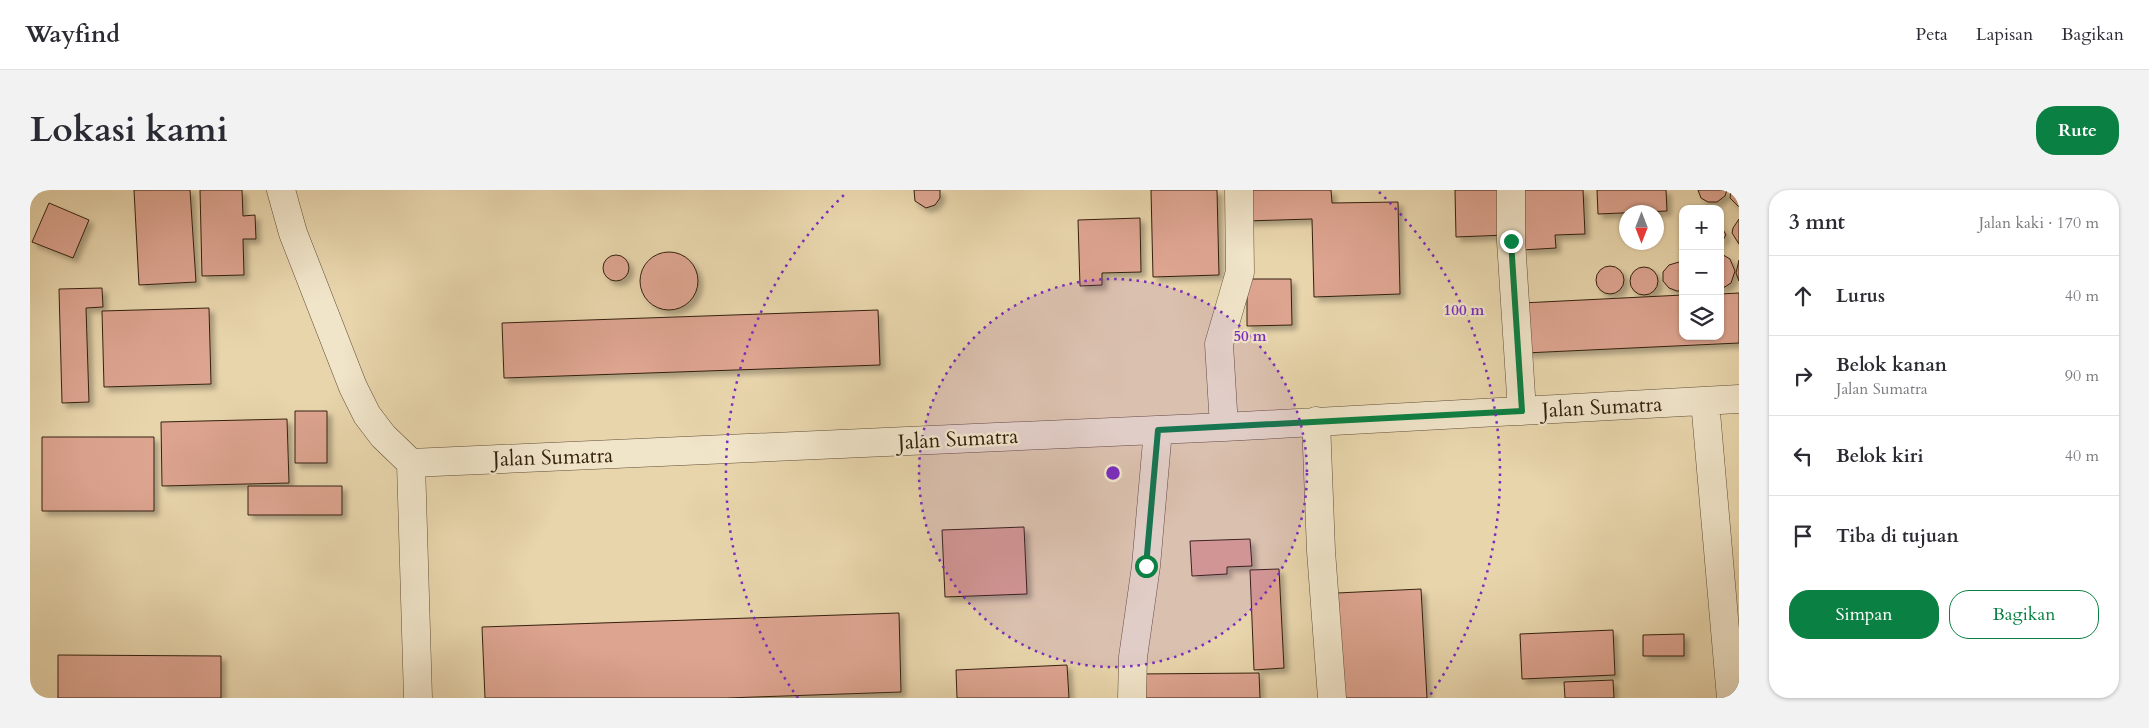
<!DOCTYPE html>
<html lang="id">
<meta charset="utf-8">
<style>
body{margin:0;font-family:Cardo,serif;background:#f2f2f3;color:#2b2b33}
.controls{position:absolute;right:15px;top:15px;display:grid;overflow:hidden;border-radius:10px;box-shadow:0 1px 4px #0004}
.controls button{width:45px;height:45px;display:grid;place-items:center;padding:0;border:0;border-bottom:1px solid #e1e1e2;background:#fff;color:#2b2b33;font:25px sans-serif}
.compass{position:absolute;left:1589px;top:15px;width:45px;height:45px;border-radius:50%;background:#fff;box-shadow:0 1px 4px #0004;rotate:180deg}
.stop{position:absolute;width:15px;height:15px;margin:-11px;border:4px solid #0b8043;border-radius:50%;background:#fff}
.stop.end{background:#0b8043;border-color:#fff;box-shadow:0 1px 5px #0008}
.list{margin:0;padding:0;list-style:none}
h2{display:flex;justify-content:space-between;align-items:center;height:65px;margin:0;padding:0 20px;font-size:21px}
h2 small{font-size:16px;font-weight:400;color:#7c7c81}
.list li{display:grid;grid-template-columns:32px 1fr auto;gap:15px;align-items:center;box-sizing:border-box;height:80px;padding:0 20px;border-top:1px solid #e1e1e2}
.list b{display:block;font-size:19px;white-space:nowrap}
.list p{margin:0;font-size:16px;white-space:nowrap;color:#7c7c81}
.list em{font-size:16px;font-style:normal;color:#7c7c81}
.actions{display:flex;gap:10px;padding:15px 20px}
.actions a{flex:1;padding:11px 0;border:1px solid #0b8043;border-radius:20px;text-align:center;font-size:18px;color:#0b8043}
.actions .main{background:#0b8043;color:#fff}
.icon{flex:none;width:28px;height:28px;fill:none;stroke:currentColor;stroke-width:2;stroke-linecap:round;stroke-linejoin:round}
.map{position:relative;flex:none;width:1709px;height:508px;overflow:hidden;border-radius:20px}
header{display:flex;align-items:center;gap:30px;box-sizing:border-box;height:70px;padding:0 25px;background:#fff;border-bottom:1px solid #e1e1e2}
header strong{font-size:24px}
nav{display:flex;gap:28px;margin-inline-start:auto;font-size:18px}
.intro{display:flex;align-items:center;justify-content:space-between;box-sizing:border-box;height:120px;padding:0 30px}
h1{margin:0;font-size:35px}
.button{padding:12px 22px;border-radius:20px;background:#0b8043;color:#fff;font-size:18px;font-weight:700}
main{display:flex;gap:30px;padding:0 30px}
aside{flex:1;background:#fff;border-radius:20px;box-shadow:0 1px 4px #0004}
.map>svg:first-child{display:block}
</style>
<header>
<strong>Wayfind</strong>
<nav><a>Peta</a><a>Lapisan</a><a>Bagikan</a></nav>
</header>
<div class="intro"><h1>Lokasi kami</h1><a class="button">Rute</a></div>
<main>
<div class="map">
<svg width="1709" height="508" viewBox="0 0 1709 508">
<defs>
<filter id="shadow"><feDropShadow dx="4.5" dy="4.5" stdDeviation="2.5" flood-color="#0004"/></filter>
</defs>
<rect width="100%" height="100%" fill="#e8d5ac"/>
<filter id="stains"><feTurbulence type="fractalNoise" baseFrequency=".004" numOctaves="4"/><feColorMatrix values="0 0 0 0 .2 0 0 0 0 .09 0 0 0 0 .02 0 0 0 .5 -.17"/></filter>
<radialGradient id="worn" r=".72"><stop offset=".6" stop-color="#630" stop-opacity="0"/><stop offset="1" stop-color="#630" stop-opacity=".3"/></radialGradient>
<path fill="#dda490" stroke="#34210f" filter="url(#shadow)" d="M104,0H160L166,92L109,95Z
M170,0H212L213,26L225,25L226,49H213L214,85L172,86Z
M884,0H910V8L905,15L896,18L885,11Z
M1121,0H1187L1189,85L1123,87Z
M1215,0H1301L1302,13L1368,12L1370,104L1284,107L1282,29L1216,31Z
M1425,0H1476V45L1426,47Z
M1489,0H1553L1555,44L1525,45L1526,58L1492,60Z
M1567,0H1636L1637,21L1568,24Z
M1668,0H1697L1695,6L1687,12H1678L1671,8Z
M1701,0H1709V17L1700,8Z
M19,13L59,30L43,68L2,52Z
M1110,28L1111,82L1072,83V95L1050,96L1048,30Z
M1709,29V54L1702,43L1703,38Z
M1690,34L1696,45L1690,55Z
M610 91a29 29 0 1 1 58 0a29 29 0 1 1-58 0Z
M1690,63L1700,69L1705,81L1701,93L1690,100Z
M573 78a13 13 0 1 1 26 0a13 13 0 1 1-26 0Z
M1709,70V91L1706,83Z
M1649,72L1653,73V101H1647L1639,98L1633,91V82L1639,75Z
M1566 90a14 14 0 1 1 28 0a14 14 0 1 1-28 0Z
M1600 91a14 14 0 1 1 28 0a14 14 0 1 1-28 0Z
M1217,89H1261L1262,135L1217,136Z
M72,98L73,117L56,118L59,212L32,213L29,99Z
M1709,103V153L1495,163L1492,113L1653,105V146H1690V104Z
M179,118L181,194L74,197L72,121Z
M848,120L850,175L474,188L472,133Z
M265,221H297V273H265Z
M257,229L259,293L132,296L131,232Z
M12,247H124V321H12Z
M218,296H312V325H218Z
M994,337L997,404L915,407L912,340Z
M1220,349L1222,376L1197,377V384L1162,386L1160,351Z
M1249,379L1254,478L1224,480L1220,380Z
M1391,399L1397,508H1312L1307,403Z
M869,423L871,502L696,508H455L452,437Z
M1583,440L1585,485L1492,489L1490,444Z
M1654,444V466H1613V445Z
M28,465L191,466V508H28Z
M1037,475L1039,508H927L926,480Z
M1229,483L1230,508H1108L1107,484Z
M1583,490L1584,508H1535L1534,492Z"/>
<g fill="none" stroke-linecap="round" stroke-linejoin="round">
<g stroke="#614e36" stroke-width="29">
<path id="minor" d="M251,0L263,43L323,197L337,225L353,246L381,273
M1481,0V51L1492,221
M1675,211L1701,508
M1286,231L1291,361L1302,508
M1194,237L1189,154L1210,82L1209,0
M388,508L381,273L1194,237L1709,209
M1102,508L1103,467L1116,376L1128,240"/>
</g>
<use href="#minor" stroke="#f0e4c9" stroke-width="28"/>
</g>
<g fill="none" stroke-linecap="round" stroke-linejoin="round">
<path stroke="#0b8043" stroke-width="6" d="M1116,376L1128,240L1492,221L1481,51"/>
</g>
<circle cx="1083" cy="283" r="194" fill="#7b2cbf" fill-opacity=".12"/>
<g fill="none" stroke="#7b2cbf" stroke-width="2.5" stroke-dasharray="2.5 5">
<circle cx="1083" cy="283" r="194"/>
<path d="M768 508A387 387 0 0 1 817 2M1349 2A387 387 0 0 1 1398 508"/>
</g>
<g text-anchor="middle" stroke-width="4.5" stroke-linejoin="round" paint-order="stroke">
<g font-size="21" fill="#34210f" stroke="#f0e4c9">
<text transform="translate(1572 217) rotate(-3)" y="7">Jalan Sumatra</text>
<text transform="translate(928 249) rotate(-3)" y="7">Jalan Sumatra</text>
<text transform="translate(523 267) rotate(-2)" y="7">Jalan Sumatra</text>
</g>
</g>
<circle cx="1083" cy="283" r="8" fill="#7b2cbf" stroke="#f0e4c9" stroke-width="2.5"/>
<g font-size="15" text-anchor="middle" font-weight="bold" fill="#7b2cbf" stroke="#f0e4c9" stroke-width="4.5" stroke-linejoin="round" paint-order="stroke">
<text x="1434" y="125">100 m</text>
<text x="1220" y="151">50 m</text>
</g>
<rect width="100%" height="100%" filter="url(#stains)"/>
<rect width="100%" height="100%" fill="url(#worn)"/>
</svg>
<div class="controls">
<button>+</button>
<button>−</button>
<button><svg class="icon" aria-label="layers" viewBox="0 0 24 24"><path d="M12 4l9 5-9 5-9-5zM3 14l9 5 9-5"/></svg></button>
</div>
<svg class="compass" viewBox="-18 -18 36 36"><path d="M0-13l5 13h-10z" fill="#e53935"/><path d="M0 13l5-13h-10z" fill="#7c7c81"/></svg>
<div class="stop" style="left:1116px;top:376px"></div>
<div class="stop end" style="left:1481px;top:51px"></div>
</div>
<aside>
<h2>3 mnt<small>Jalan kaki · 170 m</small></h2>
<ul class="list">
<li><svg class="icon" aria-label="ahead" viewBox="0 0 24 24"><path d="M12 20V5M6 11l6-6 6 6"/></svg><div><b>Lurus</b></div><em>40 m</em></li>
<li><svg class="icon" aria-label="right" viewBox="0 0 24 24"><path d="M7 20v-9h11M14 6l5 5-5 5"/></svg><div><b>Belok kanan</b><p>Jalan Sumatra</p></div><em>90 m</em></li>
<li><svg class="icon" aria-label="left" viewBox="0 0 24 24"><path d="M17 20v-9H6M10 6l-5 5 5 5"/></svg><div><b>Belok kiri</b></div><em>40 m</em></li>
<li><svg class="icon" aria-label="arrive" viewBox="0 0 24 24"><path d="M6 21V4h12l-3 4 3 4H6"/></svg><div><b>Tiba di tujuan</b></div></li>
</ul>
<div class="actions"><a class="main">Simpan</a><a>Bagikan</a></div>
</aside>
</main>
